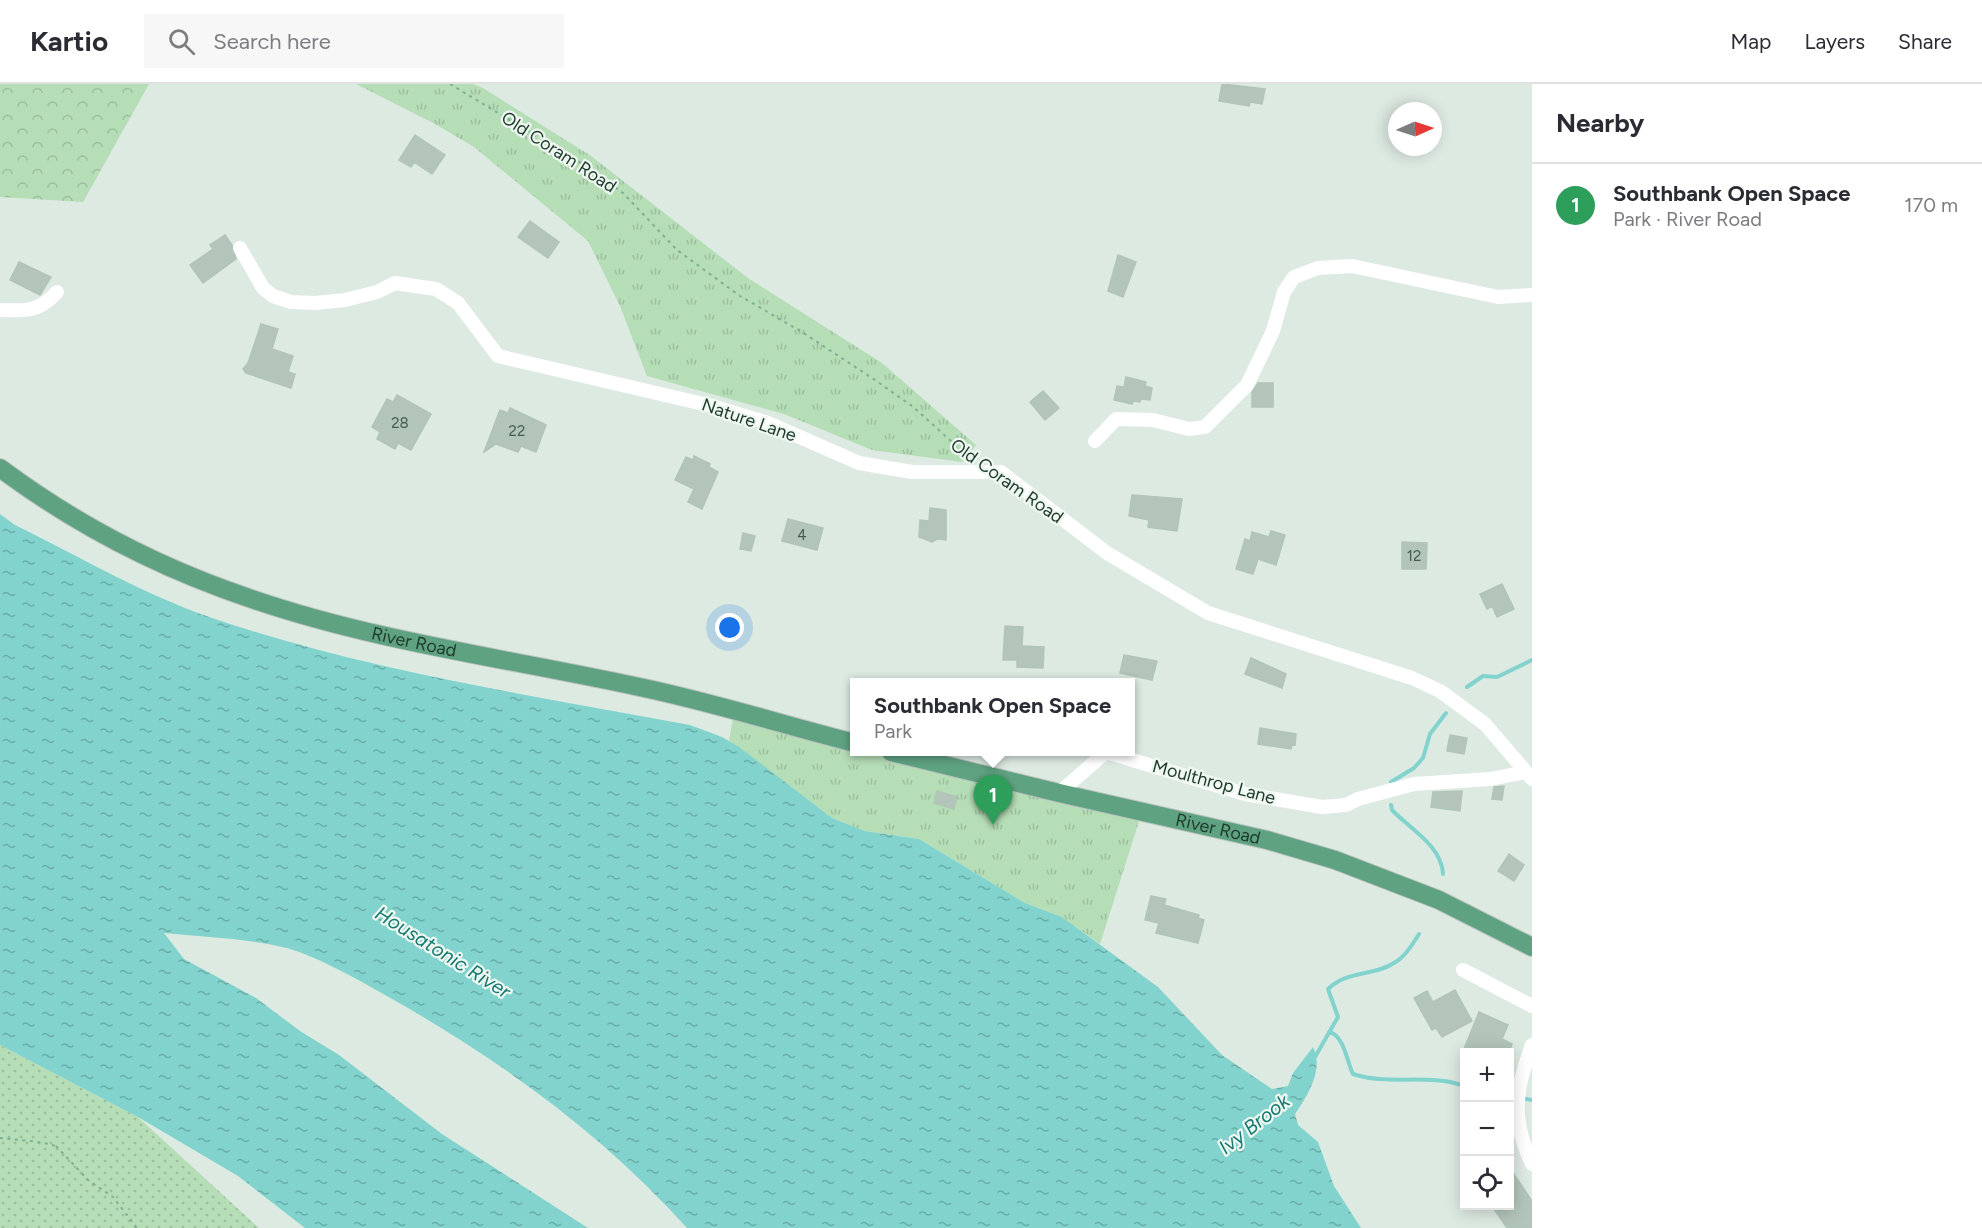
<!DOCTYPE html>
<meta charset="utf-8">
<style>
body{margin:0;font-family:Figtree,sans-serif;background:#f7f7f7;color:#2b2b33}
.controls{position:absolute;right:18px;bottom:18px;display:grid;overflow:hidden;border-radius:0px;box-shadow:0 3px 15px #0003}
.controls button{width:54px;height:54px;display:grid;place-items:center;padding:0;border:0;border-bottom:2px solid #e1e1e2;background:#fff;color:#2b2b33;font:30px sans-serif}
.compass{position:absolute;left:1388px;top:18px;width:54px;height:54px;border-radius:50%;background:#fff;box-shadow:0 3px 15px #0003;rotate:87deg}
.you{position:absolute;left:730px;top:544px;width:21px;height:21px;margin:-15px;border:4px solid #fff;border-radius:50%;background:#1a73e8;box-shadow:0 0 0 9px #1a73e833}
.badge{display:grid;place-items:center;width:39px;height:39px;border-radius:50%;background:#7c3aed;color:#fff;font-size:20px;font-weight:700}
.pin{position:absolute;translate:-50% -50px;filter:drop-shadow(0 2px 3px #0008)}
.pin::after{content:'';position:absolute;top:32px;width:21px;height:18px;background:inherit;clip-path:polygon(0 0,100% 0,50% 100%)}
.popup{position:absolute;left:850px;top:594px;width:285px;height:78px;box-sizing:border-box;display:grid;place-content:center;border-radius:0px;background:#fff;filter:drop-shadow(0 2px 4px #0005);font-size:20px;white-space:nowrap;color:#7c7c81}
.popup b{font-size:22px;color:#2b2b33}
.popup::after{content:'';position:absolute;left:50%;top:100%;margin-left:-12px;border:12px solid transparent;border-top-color:#fff}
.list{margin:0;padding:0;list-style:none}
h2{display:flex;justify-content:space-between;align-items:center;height:78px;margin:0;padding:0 24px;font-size:26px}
h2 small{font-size:20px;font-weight:400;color:#7c7c81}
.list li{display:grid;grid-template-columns:39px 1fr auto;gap:18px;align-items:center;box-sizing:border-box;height:84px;padding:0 24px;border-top:2px solid #e1e1e2}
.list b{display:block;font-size:22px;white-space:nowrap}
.list p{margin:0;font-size:20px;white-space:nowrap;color:#7c7c81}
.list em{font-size:20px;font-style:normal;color:#7c7c81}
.icon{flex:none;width:33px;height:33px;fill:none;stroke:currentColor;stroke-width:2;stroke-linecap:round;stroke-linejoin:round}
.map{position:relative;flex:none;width:1532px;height:1144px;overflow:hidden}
header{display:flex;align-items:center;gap:36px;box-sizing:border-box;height:84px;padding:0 30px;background:#fff;border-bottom:2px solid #e1e1e2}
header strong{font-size:28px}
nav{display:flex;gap:33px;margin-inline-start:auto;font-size:21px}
.search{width:420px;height:54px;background:#f7f7f7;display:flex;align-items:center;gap:15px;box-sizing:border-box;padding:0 21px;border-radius:0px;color:#7c7c81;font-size:22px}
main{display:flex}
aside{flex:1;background:#fff}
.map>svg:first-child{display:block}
</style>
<header>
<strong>Kartio</strong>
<div class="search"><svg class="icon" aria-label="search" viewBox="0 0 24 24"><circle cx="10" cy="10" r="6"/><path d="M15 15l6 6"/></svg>Search here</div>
<nav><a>Map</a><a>Layers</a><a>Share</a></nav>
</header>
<main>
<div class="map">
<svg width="1532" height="1144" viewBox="0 0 1532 1144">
<defs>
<pattern id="grass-dots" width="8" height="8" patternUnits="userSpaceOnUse" patternTransform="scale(1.5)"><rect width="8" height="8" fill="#b5ddb6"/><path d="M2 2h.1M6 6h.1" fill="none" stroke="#9bbe9d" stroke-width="1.8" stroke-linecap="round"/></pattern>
<pattern id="forest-crowns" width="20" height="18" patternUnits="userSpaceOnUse" patternTransform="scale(1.5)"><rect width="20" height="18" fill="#b5ddb6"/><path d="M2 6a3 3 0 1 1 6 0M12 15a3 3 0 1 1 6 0" fill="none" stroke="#9bbe9d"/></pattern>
<pattern id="park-tufts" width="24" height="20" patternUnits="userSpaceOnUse" patternTransform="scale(1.5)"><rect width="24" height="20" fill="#b5ddb6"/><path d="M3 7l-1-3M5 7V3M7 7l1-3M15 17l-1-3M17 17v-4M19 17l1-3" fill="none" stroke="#9bbe9d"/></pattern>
<pattern id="water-ripples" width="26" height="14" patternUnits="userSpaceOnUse" patternTransform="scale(1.5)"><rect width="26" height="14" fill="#82d3cd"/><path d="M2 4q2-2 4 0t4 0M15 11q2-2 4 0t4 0" fill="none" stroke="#6aaca7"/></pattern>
</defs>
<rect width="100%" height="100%" fill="#ddeae2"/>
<path fill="url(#grass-dots)" d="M0,961L138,1033L259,1144H0Z"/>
<path fill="url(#forest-crowns)" d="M0,0H149L83,118L0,113Z"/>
<path fill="url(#park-tufts)" d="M356,0H473L483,4L591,72L748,194L882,279L976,361L962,378L872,366L784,330L647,292L620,222L588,157L474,63L435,40Z
M734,629L855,668H893L1142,728L1100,860L1062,833L1025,819L919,755L865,747L832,734L729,657Z"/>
<path fill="url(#water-ripples)" d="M0,430L15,441C80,473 145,511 212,534C367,587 530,611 690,641L722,653L739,663L832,734L865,747L919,755L1025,819L1062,833L1158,903L1222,971L1272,1005L1288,1002L1293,989L1313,963C1324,985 1308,1011 1295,1030L1298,1041L1318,1058L1334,1102L1361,1144H687C602,1049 496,973 385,911C359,896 311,869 282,863C244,854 202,853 164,849L184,875L256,914L300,947L339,971L442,1050L588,1144H305L238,1092L138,1033L0,961Z"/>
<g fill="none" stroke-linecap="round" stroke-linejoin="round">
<path stroke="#82d3cd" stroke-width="4" d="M1467,603L1483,592L1497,593L1532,576
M1391,698L1414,684L1423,674L1430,650L1446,629
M1391,721L1392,726C1410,745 1442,762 1443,790
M1329,948C1344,951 1347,978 1353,990C1389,1002 1429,989 1464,1002
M1315,973L1338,933L1328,905C1350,885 1372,893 1394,879C1405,873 1412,861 1419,850
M1510,1012L1532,1016"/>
</g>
<path fill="#b3c5ba" stroke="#b0c4b7" stroke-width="1.5" d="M1222,0L1265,5L1262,20L1250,18L1249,22L1219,17Z
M415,51L445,71L432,90L414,78L411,83L399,76Z
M530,137L559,158L548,174L518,153Z
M225,151L232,161L236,175L203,199L190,181L213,165L210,161Z
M1118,171L1136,178L1123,213L1108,207Z
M19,178L51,193L40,211L10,196Z
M261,240L278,245L272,265L293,272L288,288L295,290L291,304L246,289L243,285L248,279Z
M1126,293L1146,298L1145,302L1152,304L1150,316L1141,315L1140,318L1133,317L1132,320L1114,316L1117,302L1124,303Z
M1258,299H1273V323H1252V308Z
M1043,307L1059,324L1045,336L1030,318Z
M397,311L431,330L411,366L398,359L395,365L377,355L380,348L372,343L387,315L393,318Z
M510,324L546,341L536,368L521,362L518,368L496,360L484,368L500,326L508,329Z
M694,372L710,380L709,383L718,388L702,425L688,418L694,405L675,396L686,373L693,376Z
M1132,411L1182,415L1177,447L1148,443L1149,436L1129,432Z
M930,424L946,426V456L937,455L932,458L919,453L920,436L929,437Z
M788,435L823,444L817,466L782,457Z
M1271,447L1285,451L1276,481L1258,475L1253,490L1236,485L1245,455L1250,457L1252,448L1269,453Z
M743,449L755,452L751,467L740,465Z
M1402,458L1427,459L1426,485H1402Z
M1502,500L1514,525L1497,533L1492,522L1487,525L1480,510Z
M1005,542L1023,543L1022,562L1044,563L1043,584L1017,583V576H1003Z
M1124,571L1157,577L1152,596L1120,589Z
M1251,574L1286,590L1282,604L1245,590Z
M1260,644L1296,650L1295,661L1292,660L1291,665L1258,660Z
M1450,651L1467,654L1464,670L1447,667Z
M1504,702L1502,716L1492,715L1494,703Z
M937,707L957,713L954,725L934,719Z
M1462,707L1460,727L1431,723L1433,708Z
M1509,770L1524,781L1514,797L1498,787Z
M1151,812L1166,815L1164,821L1199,831L1198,834L1204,836L1198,859L1156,849L1159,839L1145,836Z
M1455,906L1472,937L1442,953L1436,944L1432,946L1414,914L1427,907L1433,918Z
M1479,928L1508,941L1502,955L1512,960L1509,969H1473L1464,965Z
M1509,1083L1532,1117V1144H1507L1492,1122H1509Z"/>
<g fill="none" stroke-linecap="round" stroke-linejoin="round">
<g stroke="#bcc4c0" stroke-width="20">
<g id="major">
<path id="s1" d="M0,384C75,440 160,484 249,514C376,558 512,575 644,604C715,619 784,641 855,659"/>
<path id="s2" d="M891,668L1059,709L1267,756L1335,776L1439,816L1532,863"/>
</g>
</g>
<path stroke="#7cb094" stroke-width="2" stroke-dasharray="3 4.5" stroke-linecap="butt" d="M450,0L578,77L623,109L677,166L740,212L802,248L875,296L912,322L961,366L975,374
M0,1054C15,1056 43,1057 55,1062
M56,1062L88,1096L113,1113L137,1144"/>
<path stroke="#fff" stroke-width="14" d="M240,164L263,204L273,212L291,218L315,219L345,216L377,208L395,199L436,205L458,219L498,272L712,322L768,339L859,379L912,388H1001L1107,469L1208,529L1412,594L1440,607L1485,640L1532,695
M0,226C26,227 39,228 57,208
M1095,357L1116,335L1153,336L1189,345L1205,343L1247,301L1273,247L1284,208L1294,193L1318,184L1352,182L1498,213L1532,211
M1059,709L1106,668L1245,710L1322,723L1346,721L1358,715L1414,700L1490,695L1526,688
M1463,886L1532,922
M1532,961C1515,1007 1511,1035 1532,1080"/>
<use href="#major" stroke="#5fa282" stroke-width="18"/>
</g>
<g text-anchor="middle" stroke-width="4.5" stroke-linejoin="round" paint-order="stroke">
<g font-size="15" fill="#435d50">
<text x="400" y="344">28</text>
<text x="517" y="352">22</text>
<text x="802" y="456">4</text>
<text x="1414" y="477">12</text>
</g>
<g font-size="18" fill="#1e3a2c" stroke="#eef7f0">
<text transform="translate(559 68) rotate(33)" y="6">Old Coram Road</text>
<text transform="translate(749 336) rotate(19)" y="6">Nature Lane</text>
<text transform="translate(1007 397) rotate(35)" y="6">Old Coram Road</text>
<text dy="6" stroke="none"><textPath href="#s1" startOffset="453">River Road</textPath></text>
<text transform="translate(1214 698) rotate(15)" y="6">Moulthrop Lane</text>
<text dy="6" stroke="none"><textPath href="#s2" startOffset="336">River Road</textPath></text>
</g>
<g font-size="20" font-style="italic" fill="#167973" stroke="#eef7f0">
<text transform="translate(443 868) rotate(32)" y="7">Housatonic River</text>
<text transform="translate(1254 1040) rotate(-38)" y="7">Ivy Brook</text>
</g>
</g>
</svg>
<div class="controls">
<button>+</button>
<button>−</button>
<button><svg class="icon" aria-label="locate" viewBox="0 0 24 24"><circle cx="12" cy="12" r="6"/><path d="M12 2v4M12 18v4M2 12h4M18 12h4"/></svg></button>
</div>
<svg class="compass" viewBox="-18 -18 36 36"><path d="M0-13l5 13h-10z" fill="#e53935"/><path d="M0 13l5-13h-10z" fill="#7c7c81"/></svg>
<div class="you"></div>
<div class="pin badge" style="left:993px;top:741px;background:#2e9e5b">1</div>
<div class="popup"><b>Southbank Open Space</b>Park</div>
</div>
<aside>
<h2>Nearby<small></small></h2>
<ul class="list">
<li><span class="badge" style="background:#2e9e5b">1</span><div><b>Southbank Open Space</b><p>Park · River Road</p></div><em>170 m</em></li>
</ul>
</aside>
</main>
